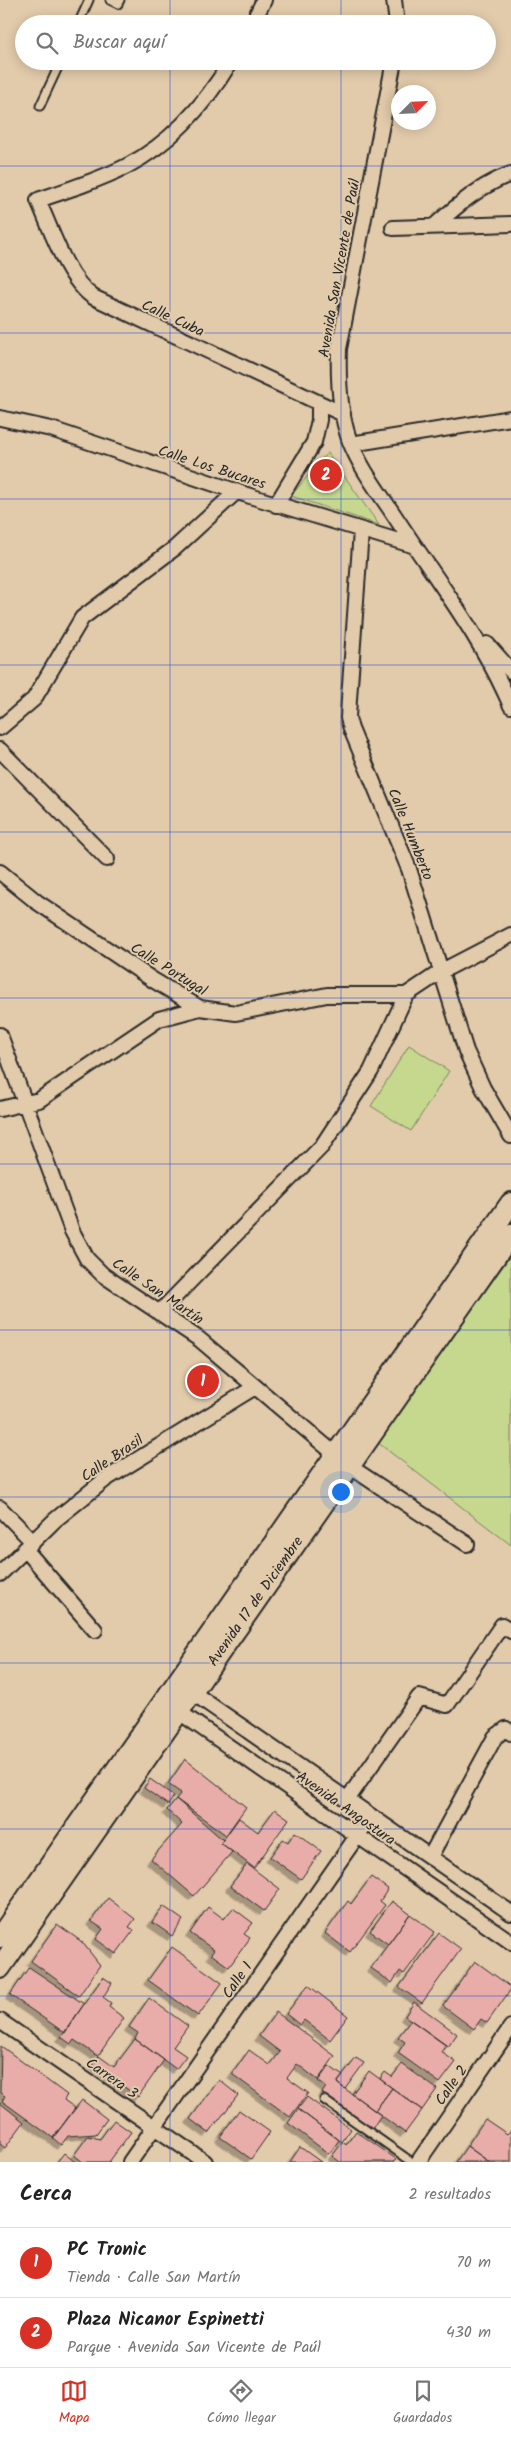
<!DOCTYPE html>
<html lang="es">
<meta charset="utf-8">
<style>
body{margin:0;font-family:Kalam,sans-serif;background:#f6f6f6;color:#222}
.compass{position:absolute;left:391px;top:85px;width:45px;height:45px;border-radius:50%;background:#fff;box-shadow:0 2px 12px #0003;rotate:66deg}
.you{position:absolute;left:340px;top:1491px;width:18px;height:18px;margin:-12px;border:4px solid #fff;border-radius:50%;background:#1a73e8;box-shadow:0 0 0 8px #1a73e833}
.badge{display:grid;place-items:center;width:32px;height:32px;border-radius:50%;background:#d93025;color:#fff;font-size:16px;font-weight:700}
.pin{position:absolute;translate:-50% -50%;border:2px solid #fff;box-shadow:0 1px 5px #0006}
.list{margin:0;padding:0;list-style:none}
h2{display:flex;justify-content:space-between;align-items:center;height:65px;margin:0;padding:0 20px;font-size:21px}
h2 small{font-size:16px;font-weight:400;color:#767676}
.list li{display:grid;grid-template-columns:32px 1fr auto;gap:15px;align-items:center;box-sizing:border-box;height:70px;padding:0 20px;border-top:1px solid #e0e0e0}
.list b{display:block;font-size:19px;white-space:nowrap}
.list p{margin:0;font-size:16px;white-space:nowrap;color:#767676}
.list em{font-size:16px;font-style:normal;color:#767676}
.icon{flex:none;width:28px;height:28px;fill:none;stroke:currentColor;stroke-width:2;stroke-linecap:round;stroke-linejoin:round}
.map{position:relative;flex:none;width:511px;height:2162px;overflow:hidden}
.search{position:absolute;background:#fff;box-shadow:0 2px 12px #0003;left:15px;right:15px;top:15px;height:55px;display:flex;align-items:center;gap:12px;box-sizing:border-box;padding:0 18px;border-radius:28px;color:#767676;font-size:19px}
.sheet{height:205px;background:#fff}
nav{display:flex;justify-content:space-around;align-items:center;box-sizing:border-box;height:70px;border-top:1px solid #e0e0e0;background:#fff;font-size:14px;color:#767676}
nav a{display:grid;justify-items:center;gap:2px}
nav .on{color:#d93025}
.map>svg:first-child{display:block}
</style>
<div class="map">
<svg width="511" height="2162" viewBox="0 0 511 2162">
<defs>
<filter id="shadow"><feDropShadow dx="-4.5" dy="4.5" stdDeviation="0" flood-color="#0004"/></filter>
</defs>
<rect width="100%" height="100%" fill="#e2cbab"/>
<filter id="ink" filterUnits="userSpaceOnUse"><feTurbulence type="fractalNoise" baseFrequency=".02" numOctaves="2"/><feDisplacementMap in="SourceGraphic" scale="10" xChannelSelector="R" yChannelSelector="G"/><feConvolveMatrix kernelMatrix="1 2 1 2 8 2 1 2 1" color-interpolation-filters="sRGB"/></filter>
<g filter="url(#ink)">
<path fill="#c5d88e" stroke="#78825c" d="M327,453H328L379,525L291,496Z
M409,1045L449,1071L411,1131L371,1106Z
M511,1255V1545L377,1442Z"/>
<path fill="#e8ada9" stroke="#2b2b2b" filter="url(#shadow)" d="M185,1759L246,1807L226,1835L176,1799L181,1793L168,1784Z
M150,1779L174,1796L168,1805L144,1788Z
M176,1799L223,1840L221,1843L232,1852L194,1896L151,1859L182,1824L167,1810Z
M275,1809L289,1819L254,1868L221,1843L239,1818L258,1832Z
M295,1832L321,1851L301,1879L270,1857L283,1839L288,1842Z
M247,1864L280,1889L264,1911L230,1886Z
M371,1877L388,1889L380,1901L385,1905L350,1952L325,1933L348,1901L351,1904Z
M108,1898L135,1919L129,1927L134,1930L116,1954L96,1939L103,1929L91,1921Z
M392,1901L410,1914L388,1944L370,1931Z
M163,1906L183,1920L172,1936L152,1922Z
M208,1907L224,1919L233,1908L253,1923L244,1934L250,1938L229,1967L211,1954L214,1950L190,1933Z
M410,1914L435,1932L404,1974L400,1971L392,1983L371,1968Z
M57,1924L82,1942L100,1965L79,1996L31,1961Z
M439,1933L461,1949L422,2003L399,1987Z
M172,1947L222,1983L198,2016L148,1980Z
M475,1961L511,1987V1989L487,2023L481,2019L474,2029L443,2006Z
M29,1967L84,2004L65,2033L10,1995Z
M103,1977L112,1983L103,1997L111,2003L109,2007L124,2018L98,2056L74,2040L71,2044L61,2037Z
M308,1985L348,2016L330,2040L304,2020L300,2025L286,2014Z
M149,1998L188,2026L173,2047L186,2056L176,2069L135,2039L138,2033L129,2027Z
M414,2002L457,2034L448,2047L405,2016Z
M276,2012L335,2056L318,2080L297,2064L287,2078L308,2093L290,2117L232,2074L249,2050L270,2065L280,2052L259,2036Z
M411,2020L446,2045L441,2052L456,2062L440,2083L398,2053L405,2042L398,2037Z
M135,2039L164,2060L138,2097L93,2064L99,2056L114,2067Z
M1,2046L67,2095L64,2100L75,2108L53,2138L2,2101L5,2096L0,2093Z
M356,2058L364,2063L345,2089L337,2083Z
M402,2064L437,2089L422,2110L380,2079L385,2072L392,2077Z
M329,2066L343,2076L337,2083L381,2115L372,2129L322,2093L326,2087L318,2081Z
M369,2071L392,2088L375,2111L352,2094Z
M219,2080L238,2095L209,2133L190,2119Z
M392,2088L422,2110L405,2133L375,2111Z
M307,2097L351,2129L342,2142L298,2109Z
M82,2100L107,2119L96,2134L68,2136L61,2145L53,2138Z
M0,2103L24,2122L5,2148L0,2144Z
M298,2109L339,2140L329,2154L288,2123Z
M239,2110L270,2132L251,2159L220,2137Z
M485,2119L507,2134L511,2130V2162H489L467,2146Z
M114,2120L131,2132L109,2162H83L74,2155L88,2136L100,2139Z
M356,2131L396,2159L394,2162H340L332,2156L343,2142L346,2145Z
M467,2146L489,2162H456Z
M300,2147L321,2162H290Z
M64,2153L75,2162H57Z"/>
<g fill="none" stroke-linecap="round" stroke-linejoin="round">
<g stroke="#2b2b2b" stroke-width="11">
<path id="lane" d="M110,0L118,4L120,0
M78,24L89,0
M40,106L61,61
M324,2100L412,2162"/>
</g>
<g stroke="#2b2b2b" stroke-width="18">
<path id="street" d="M394,0L397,24
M252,24L264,0
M231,61C206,103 171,143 127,166C99,180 68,190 38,200C51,229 67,279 93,297L343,414
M394,61L339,349C338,379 339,410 349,439C359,466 378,491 394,515C435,578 481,636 511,706
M433,227C457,206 480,185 511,174
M393,228L511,224
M0,418L51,429L253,497L415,546
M351,444L511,418
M276,505L314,442L319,420V403
M361,531L349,699L348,718L351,729L409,869L466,1051L483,1088L511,1136
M487,644L511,671
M0,728L34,699L82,618L175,548L236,492
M0,750L107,859
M0,872L37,902L153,980L200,1008L236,1013L327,995H406
M0,1035L72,1231L87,1259L103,1275L199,1339L349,1466L467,1544
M0,1109L39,1100L159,1019L200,1008
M159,1313L322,1146L371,1071L406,995L442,971L511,935
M0,1508L33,1542
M25,1549L95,1630
M0,1574L55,1520L106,1479L255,1387
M186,1688L511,1913
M172,1707L511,1942
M347,1800L419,1697L447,1705L502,1625L511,1631
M430,1857L495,1737L506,1729L511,1733
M0,2021L205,2162
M130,2162L371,1816
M418,2162L511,2027"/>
</g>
<g stroke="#2b2b2b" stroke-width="24">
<path id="secondary" d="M0,1937L511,1203
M0,1968L511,1234"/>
</g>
<use href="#lane" stroke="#e2cbab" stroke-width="7"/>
<use href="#street" stroke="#e2cbab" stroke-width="14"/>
<use href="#secondary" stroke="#e2cbab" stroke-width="20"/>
</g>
</g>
<path fill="none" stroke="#1d4ed8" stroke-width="1" stroke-opacity="0.55" d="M170,0V24M341,0V24M170,61V2162M341,61V2162M0,166H511M0,333H511M0,499H511M0,665H511M0,832H511M0,998H511M0,1164H511M0,1330H511M0,1497H511M0,1663H511M0,1829H511M0,1996H511"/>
<g text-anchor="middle" stroke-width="4" stroke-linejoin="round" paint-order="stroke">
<g font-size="15" fill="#2b2b2b" stroke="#e2cbab">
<text transform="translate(339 268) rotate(-80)" y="5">Avenida San Vicente de Paúl</text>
<text transform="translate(173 318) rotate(25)" y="5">Calle Cuba</text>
<text transform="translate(212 467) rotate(18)" y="5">Calle Los Bucares</text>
<text transform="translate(411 834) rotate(68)" y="5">Calle Humberto</text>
<text transform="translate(169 969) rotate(32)" y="5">Calle Portugal</text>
<text transform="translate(158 1291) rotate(34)" y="5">Calle San Martín</text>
<text transform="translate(112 1458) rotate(-34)" y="5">Calle Brasil</text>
<text transform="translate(255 1601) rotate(-55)" y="5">Avenida 17 de Diciembre</text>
<text transform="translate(346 1808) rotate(35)" y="5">Avenida Angostura</text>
<text transform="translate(237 1980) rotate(-55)" y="5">Calle 1</text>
<text transform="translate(112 2078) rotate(35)" y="5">Carrera 3</text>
<text transform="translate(451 2085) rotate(-55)" y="5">Calle 2</text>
</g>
</g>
</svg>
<svg class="compass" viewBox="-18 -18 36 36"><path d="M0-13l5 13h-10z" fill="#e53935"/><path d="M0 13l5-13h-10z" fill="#767676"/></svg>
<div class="you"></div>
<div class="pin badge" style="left:203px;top:1381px">1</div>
<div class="pin badge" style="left:326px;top:475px">2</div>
<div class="search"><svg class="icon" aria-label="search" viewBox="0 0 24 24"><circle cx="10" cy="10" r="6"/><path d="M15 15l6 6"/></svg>Buscar aquí</div>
</div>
<section class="sheet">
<h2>Cerca<small>2 resultados</small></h2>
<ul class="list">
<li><span class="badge">1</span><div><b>PC Tronic</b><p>Tienda · Calle San Martín</p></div><em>70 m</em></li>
<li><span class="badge">2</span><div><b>Plaza Nicanor Espinetti</b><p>Parque · Avenida San Vicente de Paúl</p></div><em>430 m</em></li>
</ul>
</section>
<nav>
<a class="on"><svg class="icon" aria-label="map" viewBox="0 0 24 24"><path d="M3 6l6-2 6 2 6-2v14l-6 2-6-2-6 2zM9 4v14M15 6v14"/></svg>Mapa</a>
<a><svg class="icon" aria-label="directions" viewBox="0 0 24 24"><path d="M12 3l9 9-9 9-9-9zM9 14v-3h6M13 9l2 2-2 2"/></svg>Cómo llegar</a>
<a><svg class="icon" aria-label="saved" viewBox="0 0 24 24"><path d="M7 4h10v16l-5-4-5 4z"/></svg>Guardados</a>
</nav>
